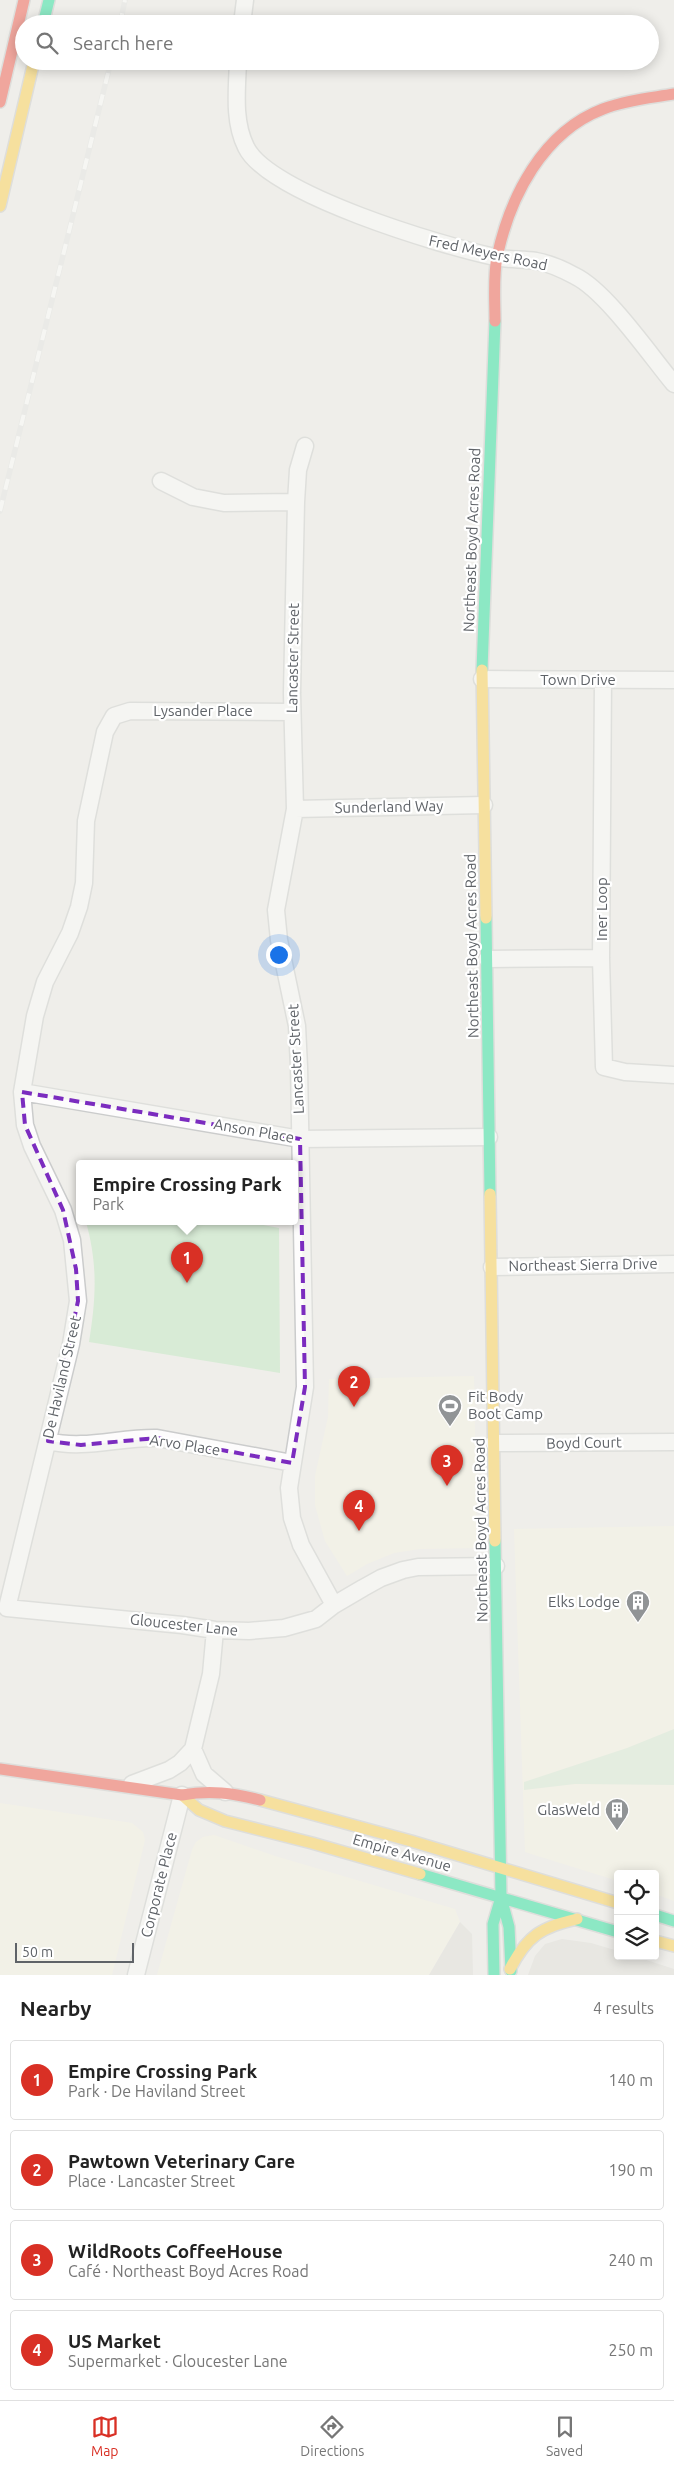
<!DOCTYPE html>
<meta charset="utf-8">
<style>
body{margin:0;font-family:Ubuntu,sans-serif;background:#f6f6f6;color:#222}
.controls{position:absolute;right:15px;bottom:15px;display:grid;overflow:hidden;border-radius:5px;box-shadow:0 2px 12px #0003}
.controls button{width:45px;height:45px;display:grid;place-items:center;padding:0;border:0;border-bottom:1px solid #e0e0e0;background:#fff;color:#222;font:25px sans-serif}
.scale{position:absolute;left:15px;bottom:12px;width:119px;box-sizing:border-box;padding-left:5px;border:2px solid #5f6368;border-top:0;font-size:14px;line-height:18px;white-space:nowrap;color:#5f6368;-webkit-text-stroke:4px #fff;paint-order:stroke}
.you{position:absolute;left:278px;top:954px;width:18px;height:18px;margin:-12px;border:4px solid #fff;border-radius:50%;background:#1a73e8;box-shadow:0 0 0 8px #1a73e833}
.badge{display:grid;place-items:center;width:32px;height:32px;border-radius:50%;background:#d93025;color:#fff;font-size:16px;font-weight:700}
.pin{position:absolute;translate:-50% -41px;filter:drop-shadow(0 1px 2px #0008)}
.pin::after{content:'';position:absolute;top:26px;width:18px;height:15px;background:inherit;clip-path:polygon(0 0,100% 0,50% 100%)}
.popup{position:absolute;left:76px;top:1160px;width:222px;height:65px;box-sizing:border-box;display:grid;place-content:center;border-radius:5px;background:#fff;filter:drop-shadow(0 1px 4px #0005);font-size:16px;white-space:nowrap;color:#767676}
.popup b{font-size:19px;color:#222}
.popup::after{content:'';position:absolute;left:50%;top:100%;margin-left:-10px;border:10px solid transparent;border-top-color:#fff}
.list{margin:0;padding:0;list-style:none}
h2{display:flex;justify-content:space-between;align-items:center;height:65px;margin:0;padding:0 20px;font-size:21px}
h2 small{font-size:16px;font-weight:400;color:#767676}
.list li{display:grid;grid-template-columns:32px 1fr auto;gap:15px;align-items:center;box-sizing:border-box;height:80px;margin:0 10px 10px;padding:0 10px;border:1px solid #e0e0e0;border-radius:5px}
.list b{display:block;font-size:19px;white-space:nowrap}
.list p{margin:0;font-size:16px;white-space:nowrap;color:#767676}
.list em{font-size:16px;font-style:normal;color:#767676}
.icon{flex:none;width:28px;height:28px;fill:none;stroke:currentColor;stroke-width:2;stroke-linecap:round;stroke-linejoin:round}
.map{position:relative;flex:none;width:674px;height:1975px;overflow:hidden}
.search{position:absolute;background:#fff;box-shadow:0 2px 12px #0003;left:15px;right:15px;top:15px;height:55px;display:flex;align-items:center;gap:12px;box-sizing:border-box;padding:0 18px;border-radius:28px;color:#767676;font-size:19px}
.sheet{height:425px;background:#fff}
nav{display:flex;justify-content:space-around;align-items:center;box-sizing:border-box;height:70px;border-top:1px solid #e0e0e0;background:#fff;font-size:14px;color:#767676}
nav a{display:grid;justify-items:center;gap:2px}
nav .on{color:#d93025}
.map>svg:first-child{display:block}
</style>
<div class="map">
<svg width="674" height="1975" viewBox="0 0 674 1975">
<rect width="100%" height="100%" fill="#efeeea"/>
<path fill="#f7f3e4" d="M474,1376L477,1548L420,1549L394,1553L367,1564L347,1576L325,1541L315,1505V1476L328,1417L329,1379Z
M674,1526V1901L655,1894V1874H618V1881L525,1852L514,1529Z
M0,1803L132,1823L143,1832L145,1840L112,1975H0Z
M214,1835L275,1856L455,1909L460,1922L429,1975H157L192,1850L196,1842L203,1837Z"/>
<path fill="#dfddda" d="M460,1922L472,1934L473,1975H429Z
M562,1939L591,1943L618,1951V1956H634L674,1969V1975H528L535,1956L545,1944Z"/>
<path fill="#d8ebd6" d="M86,1222H247L279,1228L280,1373L89,1342C96,1298 98,1265 86,1222Z
M674,1729V1785L575,1784L524,1790V1782L627,1748Z"/>
<g fill="none" stroke-linecap="round" stroke-linejoin="round">
<g stroke="#cbcccc" stroke-width="19">
<path id="street" d="M242,24L245,0
M238,61C237,90 233,121 246,147C268,194 443,246 495,257C508,260 522,259 536,261C548,263 564,270 575,276C606,291 650,355 674,384
M305,446L298,470L296,502L292,693L295,809L276,910L279,940L297,1026L299,1067L305,1387L289,1488L292,1518L301,1545L334,1605
M161,481L193,497L224,503L296,502
M482,679L674,680
M603,680L601,958L604,1067L625,1072L674,1075
M292,712L130,711L114,716L105,732L86,821L84,883L79,907L70,933L45,982L35,1016L22,1092L25,1125L32,1146L63,1210L72,1240L78,1301L71,1344L7,1608L182,1625L215,1630L249,1631L284,1628L316,1619L334,1605L363,1588L381,1578L403,1570L418,1567L496,1566
M295,809L484,805
M487,959L601,958
M22,1092L300,1139L489,1137
M492,1267L674,1264
M48,1441C84,1450 120,1437 157,1438L292,1463
M494,1443L674,1442
M193,1749L204,1774L225,1792
M132,1784L169,1770L180,1763L193,1749L211,1674L215,1630
M136,1975L182,1795"/>
</g>
<g stroke="#cacacb" stroke-width="14">
<path id="fast" d="M43,24L49,0
M482,670L495,321
M486,918L490,1194
M495,1541L501,1897L509,1927L511,1971
M420,1874L618,1932
M655,1915L674,1921
M494,1975L493,1924L501,1897"/>
</g>
<g stroke="#cacacb" stroke-width="14">
<path id="slow" d="M0,206L34,61
M482,670L486,918
M490,1194L495,1541
M182,1795L199,1810L225,1821L312,1843L420,1874
M260,1800L411,1841L618,1903
M655,1941L674,1946
M510,1969C527,1936 541,1927 577,1919"/>
</g>
<g stroke="#cacacb" stroke-width="14">
<path id="jam" d="M0,102L24,0
M495,321C495,301 493,277 497,257C510,196 543,132 603,109C626,100 651,98 674,94
M0,1769L182,1795C210,1790 233,1793 260,1800"/>
</g>
<use href="#street" stroke="#fdfcfc" stroke-width="16"/>
<use href="#fast" stroke="#16e098" stroke-width="11"/>
<use href="#slow" stroke="#ffcf43" stroke-width="11"/>
<use href="#jam" stroke="#f24e42" stroke-width="11"/>
<g stroke="#e4e4e4" stroke-width="5.5">
<path id="rail" d="M120,24L125,0
M0,511L111,61"/>
</g>
<use href="#rail" stroke="#fff" stroke-width="4" stroke-dasharray="11" stroke-linecap="butt"/>
</g>
<path d="M0 0H674V1975H0ZM22,1092L300,1139L305,1387L292,1463L157,1438L81,1445L48,1441L78,1301L76,1269L63,1210L25,1125Z" fill="#efeeea" fill-opacity=".55" fill-rule="evenodd"/>
<path fill="none" stroke="#7b2cbf" stroke-width="4" stroke-dasharray="10 6" stroke-linejoin="round" d="M22,1092L300,1139L305,1387L292,1463L157,1438L81,1445L48,1441L78,1301L76,1269L63,1210L25,1125Z"/>
<defs>
<g id="stadium-pin" transform="scale(1.25)"><path d="M0 17L-7.5 6A9.5 9.5 0 1 1 7.5 6Z" fill="#919496" stroke="#fff"/><path d="M0-5a6.5 5 0 1 0 0 10a6.5 5 0 1 0 0-10ZM-3.5-1.8h7v3.6h-7Z" fill="#fff"/></g>
<g id="building-pin" transform="scale(1.25)"><path d="M0 17L-7.5 6A9.5 9.5 0 1 1 7.5 6Z" fill="#919496" stroke="#fff"/><path d="M-4-6H4V6H1V3H-1V6H-4ZM-2.5-4.3h1.7v1.8h-1.7ZM.8-4.3h1.7v1.8H.8ZM-2.5-1h1.7V.8h-1.7ZM.8-1h1.7V.8H.8Z" fill="#fff"/></g>
</defs>
<g fill-rule="evenodd">
<use href="#stadium-pin" x="450" y="1406"/>
<use href="#building-pin" x="638" y="1602"/>
<use href="#building-pin" x="617" y="1810"/>
</g>
<g text-anchor="middle" stroke-width="4.5" stroke-linejoin="round" paint-order="stroke">
<g font-size="15" fill="#5f6368" stroke="#fff">
<text transform="translate(488 253) rotate(12)" y="5">Fred Meyers Road</text>
<text transform="translate(472 540) rotate(-88)" y="5">Northeast Boyd Acres Road</text>
<text transform="translate(293 658) rotate(-89)" y="5">Lancaster Street</text>
<text x="578" y="685">Town Drive</text>
<text x="203" y="716">Lysander Place</text>
<text transform="translate(389 807) rotate(-1)" y="5">Sunderland Way</text>
<text transform="translate(602 909) rotate(-90)" y="5">Iner Loop</text>
<text transform="translate(472 946) rotate(-91)" y="5">Northeast Boyd Acres Road</text>
<text transform="translate(296 1059) rotate(-93)" y="5">Lancaster Street</text>
<text transform="translate(254 1131) rotate(10)" y="5">Anson Place</text>
<text transform="translate(583 1265) rotate(-1)" y="5">Northeast Sierra Drive</text>
<text transform="translate(62 1377) rotate(-77)" y="5">De Haviland Street</text>
<text transform="translate(584 1443) rotate(-1)" y="5">Boyd Court</text>
<text transform="translate(185 1445) rotate(9)" y="5">Arvo Place</text>
<text transform="translate(481 1530) rotate(-91)" y="5">Northeast Boyd Acres Road</text>
<text transform="translate(184 1625) rotate(6)" y="5">Gloucester Lane</text>
<text transform="translate(402 1853) rotate(16)" y="5">Empire Avenue</text>
<text transform="translate(159 1885) rotate(-76)" y="5">Corporate Place</text>
</g>
<g font-size="15" fill="#5f6368" stroke="#fff" text-anchor="end">
<text x="468" y="1402" text-anchor="start">Fit Body<tspan x="468" dy="17">Boot Camp</tspan></text>
<text x="620" y="1607">Elks Lodge</text>
<text x="600" y="1815">GlasWeld</text>
</g>
</g>
</svg>
<div class="controls">
<button><svg class="icon" aria-label="locate" viewBox="0 0 24 24"><circle cx="12" cy="12" r="6"/><path d="M12 2v4M12 18v4M2 12h4M18 12h4"/></svg></button>
<button><svg class="icon" aria-label="layers" viewBox="0 0 24 24"><path d="M12 4l9 5-9 5-9-5zM3 14l9 5 9-5"/></svg></button>
</div>
<div class="scale">50 m</div>
<div class="you"></div>
<div class="pin badge" style="left:187px;top:1283px">1</div>
<div class="popup"><b>Empire Crossing Park</b>Park</div>
<div class="pin badge" style="left:354px;top:1407px">2</div>
<div class="pin badge" style="left:447px;top:1486px">3</div>
<div class="pin badge" style="left:359px;top:1531px">4</div>
<div class="search"><svg class="icon" aria-label="search" viewBox="0 0 24 24"><circle cx="10" cy="10" r="6"/><path d="M15 15l6 6"/></svg>Search here</div>
</div>
<section class="sheet">
<h2>Nearby<small>4 results</small></h2>
<ul class="list">
<li><span class="badge">1</span><div><b>Empire Crossing Park</b><p>Park · De Haviland Street</p></div><em>140 m</em></li>
<li><span class="badge">2</span><div><b>Pawtown Veterinary Care</b><p>Place · Lancaster Street</p></div><em>190 m</em></li>
<li><span class="badge">3</span><div><b>WildRoots CoffeeHouse</b><p>Café · Northeast Boyd Acres Road</p></div><em>240 m</em></li>
<li><span class="badge">4</span><div><b>US Market</b><p>Supermarket · Gloucester Lane</p></div><em>250 m</em></li>
</ul>
</section>
<nav>
<a class="on"><svg class="icon" aria-label="map" viewBox="0 0 24 24"><path d="M3 6l6-2 6 2 6-2v14l-6 2-6-2-6 2zM9 4v14M15 6v14"/></svg>Map</a>
<a><svg class="icon" aria-label="directions" viewBox="0 0 24 24"><path d="M12 3l9 9-9 9-9-9zM9 14v-3h6M13 9l2 2-2 2"/></svg>Directions</a>
<a><svg class="icon" aria-label="saved" viewBox="0 0 24 24"><path d="M7 4h10v16l-5-4-5 4z"/></svg>Saved</a>
</nav>
